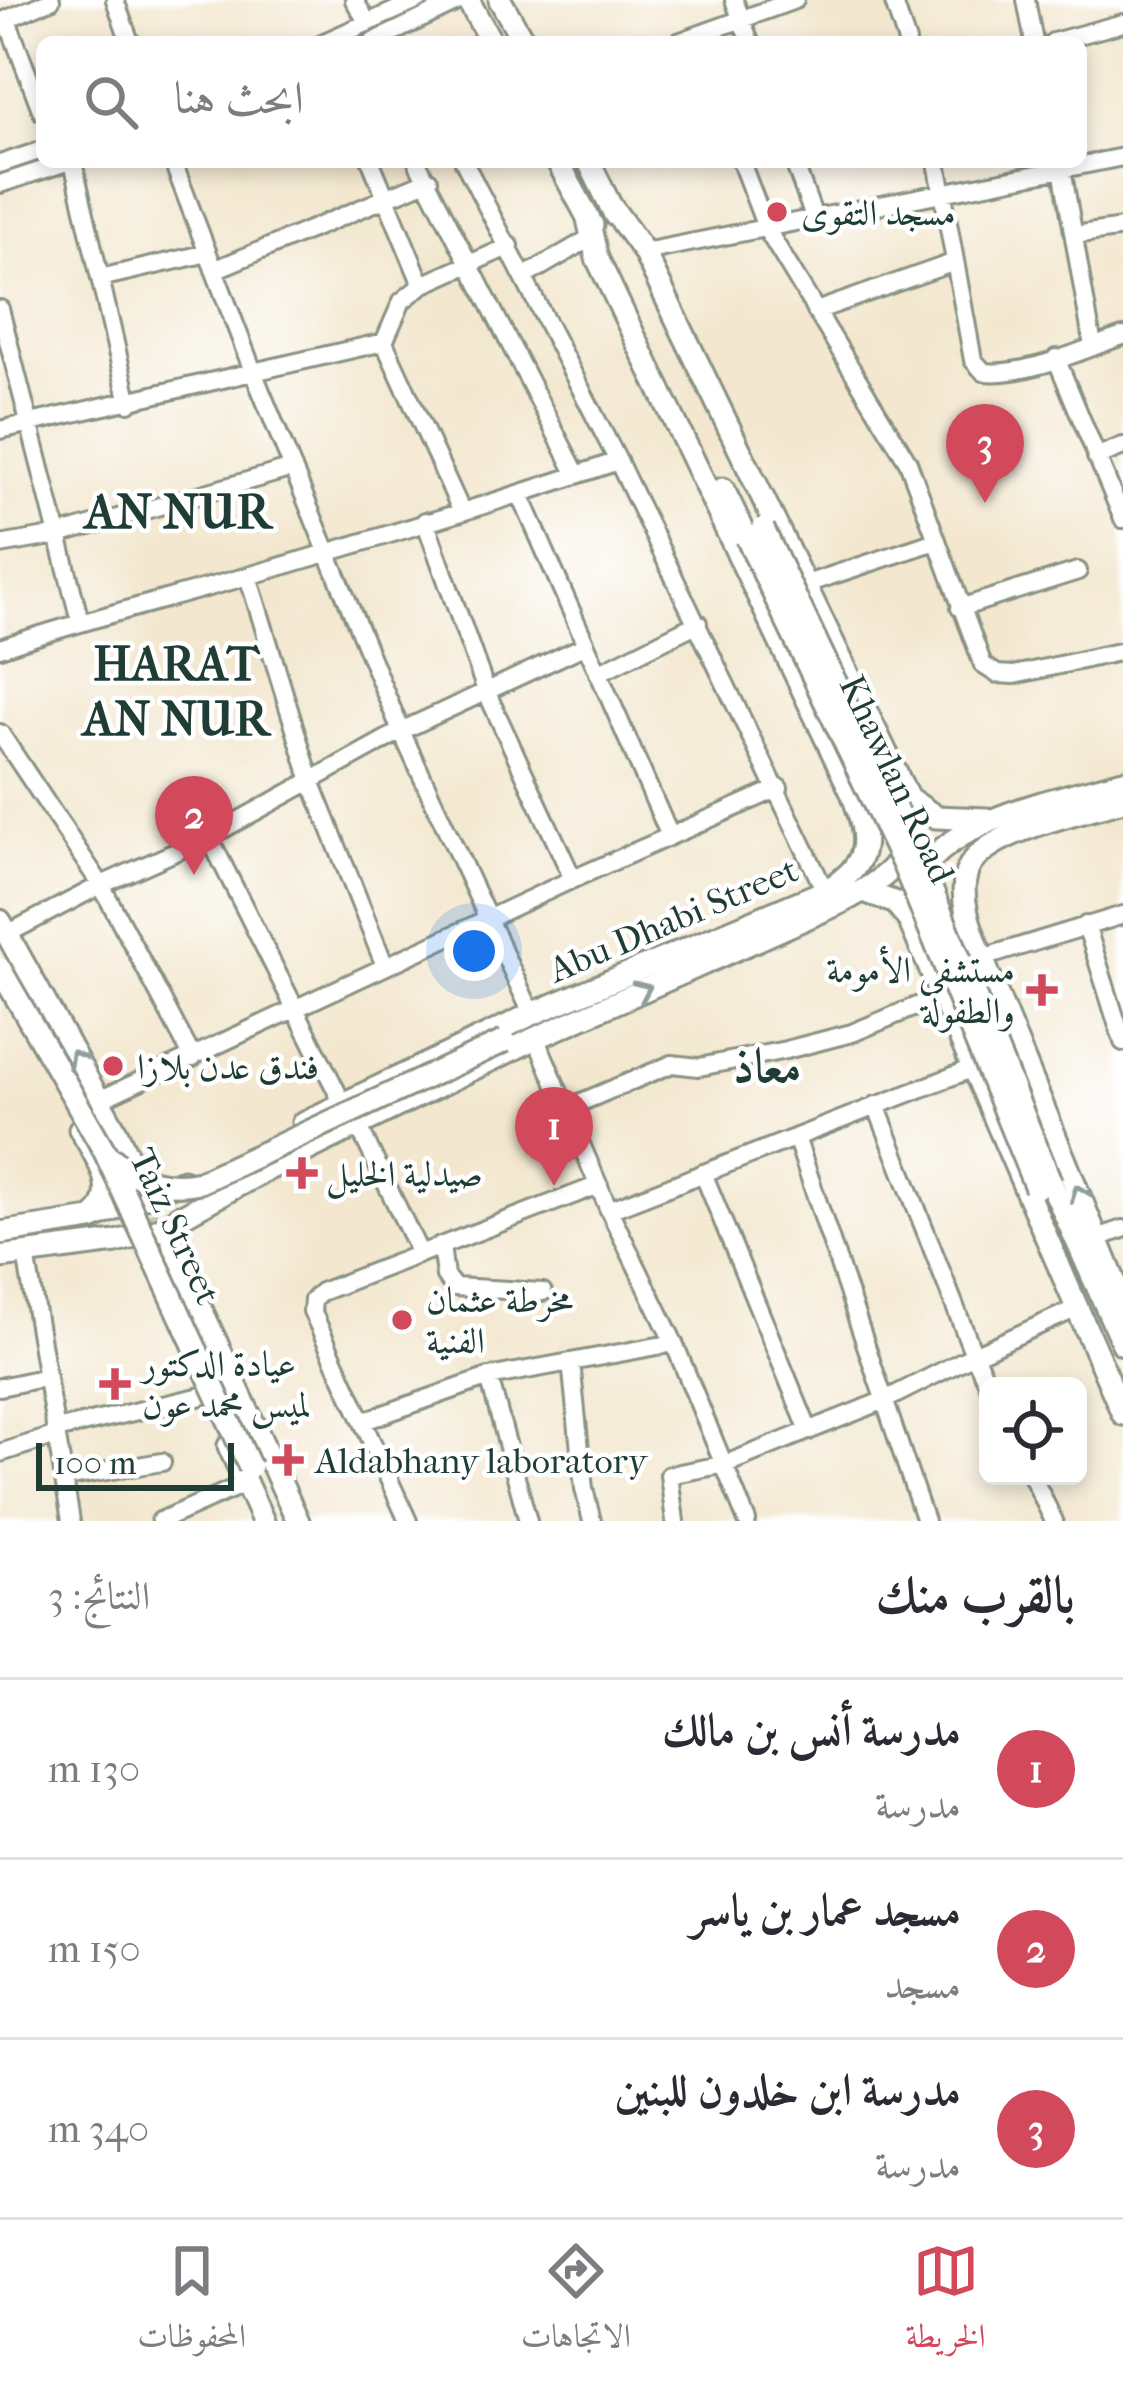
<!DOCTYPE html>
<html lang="ar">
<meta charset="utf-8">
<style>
body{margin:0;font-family:"IM FELL French Canon",Amiri,serif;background:#f2f2f3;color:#2b2b33;direction:rtl}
.controls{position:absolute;right:36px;bottom:36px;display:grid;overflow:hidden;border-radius:18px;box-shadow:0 6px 18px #0003}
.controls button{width:108px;height:108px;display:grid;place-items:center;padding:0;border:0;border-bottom:3px solid #e1e1e2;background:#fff;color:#2b2b33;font:60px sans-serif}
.scale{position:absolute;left:36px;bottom:30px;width:198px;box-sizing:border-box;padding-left:12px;border:6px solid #1f3d34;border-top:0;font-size:33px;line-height:42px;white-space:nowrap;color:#1f3d34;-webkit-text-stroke:9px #fff;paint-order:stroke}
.you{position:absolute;left:474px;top:951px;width:42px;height:42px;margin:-30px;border:9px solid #fff;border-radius:50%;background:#1a73e8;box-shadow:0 0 0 18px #1a73e833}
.badge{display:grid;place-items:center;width:78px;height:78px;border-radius:50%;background:#d1495b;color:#fff;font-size:39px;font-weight:700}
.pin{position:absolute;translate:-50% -99px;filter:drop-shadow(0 3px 6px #0008)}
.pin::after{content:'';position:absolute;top:63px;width:42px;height:36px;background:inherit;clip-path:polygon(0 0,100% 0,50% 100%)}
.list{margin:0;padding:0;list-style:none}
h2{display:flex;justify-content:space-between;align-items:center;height:156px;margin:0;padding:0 48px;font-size:51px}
h2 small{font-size:39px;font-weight:400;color:#7c7c81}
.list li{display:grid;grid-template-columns:78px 1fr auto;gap:36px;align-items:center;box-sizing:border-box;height:180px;padding:0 48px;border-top:3px solid #e1e1e2}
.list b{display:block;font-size:45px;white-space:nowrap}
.list p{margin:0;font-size:39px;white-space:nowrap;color:#7c7c81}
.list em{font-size:39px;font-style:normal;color:#7c7c81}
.icon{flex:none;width:66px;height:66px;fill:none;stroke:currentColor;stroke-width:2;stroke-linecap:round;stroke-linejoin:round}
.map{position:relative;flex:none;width:1123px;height:1521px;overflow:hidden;direction:ltr}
.search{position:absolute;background:#fff;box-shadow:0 6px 18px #0003;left:36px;right:36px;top:36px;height:132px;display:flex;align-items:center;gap:30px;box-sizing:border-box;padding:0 42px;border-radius:18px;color:#7c7c81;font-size:45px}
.sheet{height:696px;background:#fff}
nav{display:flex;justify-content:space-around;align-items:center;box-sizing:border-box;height:168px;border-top:3px solid #e1e1e2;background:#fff;font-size:33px;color:#7c7c81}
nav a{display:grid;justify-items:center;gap:6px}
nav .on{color:#d1495b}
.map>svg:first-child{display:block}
</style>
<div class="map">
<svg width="1123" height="1521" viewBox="0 0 1123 1521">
<rect width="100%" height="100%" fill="#fff"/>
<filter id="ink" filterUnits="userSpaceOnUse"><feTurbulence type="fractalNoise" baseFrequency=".00833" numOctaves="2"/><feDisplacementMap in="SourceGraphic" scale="24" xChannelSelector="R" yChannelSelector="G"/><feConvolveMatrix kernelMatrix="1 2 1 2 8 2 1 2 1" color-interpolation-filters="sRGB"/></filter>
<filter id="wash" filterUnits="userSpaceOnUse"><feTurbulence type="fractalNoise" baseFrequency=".004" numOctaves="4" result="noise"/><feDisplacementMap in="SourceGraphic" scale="48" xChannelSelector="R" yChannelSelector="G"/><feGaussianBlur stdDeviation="2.7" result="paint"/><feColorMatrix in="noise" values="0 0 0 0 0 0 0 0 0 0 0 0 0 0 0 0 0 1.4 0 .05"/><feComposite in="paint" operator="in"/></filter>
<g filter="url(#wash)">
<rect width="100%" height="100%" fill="#f3e7cf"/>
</g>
<g filter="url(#ink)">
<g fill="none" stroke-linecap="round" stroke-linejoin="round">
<path stroke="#c9c5b0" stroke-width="21" stroke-dasharray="21 10" stroke-linecap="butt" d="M133,1186L174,1271
M0,1244L105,1234"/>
<g stroke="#899282" stroke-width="22">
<path id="minor" d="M115,0L130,42
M354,0L368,23
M734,0L750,42
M893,0L907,42
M1026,0L1034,42
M7,20L42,112
M0,22L51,0
M324,42L419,0
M373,42L461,0
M678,42L795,0
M1053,42L1123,23
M73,162L129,403
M173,162L254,374L401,731L532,1014
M371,162L422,285
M417,162L577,475
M464,162L618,461L825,891
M741,162L767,230L908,462L983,665L997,674L1014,675L1123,651
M794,162L815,220
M937,162L973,360L984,372C1028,376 1081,350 1123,336
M1061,163L1093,346
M0,164L42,150
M0,184L67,162
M1074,235L1123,228
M644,252L1123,157
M214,270L429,180
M525,276L592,237
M100,278L208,253
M0,309L80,621
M816,311L955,262
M384,342L461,510
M1056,358L1123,519
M0,430L384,342L402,301L422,285L510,246
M1096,457L1123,446
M520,494L670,836
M425,521L487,693L573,879
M0,545L58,535L293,468
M248,576L311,781L385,966
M806,584L936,541
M960,608L1078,571
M0,648C82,620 165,600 248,576C372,540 496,503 618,461
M598,673L698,623
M0,733L101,885L193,1058
M209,837L343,1104
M1086,925L1123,1042
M7,934L101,885L209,837L401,731L586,645
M982,958L1123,915
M536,1038L609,1210L971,1069
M99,1100L573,879L779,788
M876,1105L974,1355L1075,1309
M565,1109L672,1064L699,1067L786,1050L852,1033L941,996
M358,1125L420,1254
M796,1137L925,1521
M703,1173L809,1431
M609,1210L674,1343L747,1521
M1097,1238L1123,1229
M441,1246L445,1276L454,1287L543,1292
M26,1254L71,1521
M571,1362L584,1489L592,1521
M489,1377L528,1521
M0,1387L47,1377
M364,1421L489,1377L674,1343
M56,1430L206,1395
M0,1453L57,1435
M1032,1476L1054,1521
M64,1478L162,1462
M160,1521L246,1483
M408,1521L312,1311L313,1300L321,1292L599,1185
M675,1521L669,1475L726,1464L885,1400L974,1355L989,1386"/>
</g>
<g stroke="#899282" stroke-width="27">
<path id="major" d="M468,0L491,42
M500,0L524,42
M558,162L592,225
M589,162L615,215
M723,489L747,538
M908,798L936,817L987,819
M1123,800C1085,812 976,832 966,875C959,902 973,933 982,958L1123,1302
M915,884C942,819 1061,799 1123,781
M864,891L896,903L909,920L1123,1414
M0,921L116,1131L140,1184
M303,1123L532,1014L825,891C872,864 870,840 852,793L597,258L587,215
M80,1129C96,1156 123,1193 93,1218
M1051,1183L1123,1344
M179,1216L172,1232L174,1250L298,1521
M0,1233L91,1219L183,1181
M0,1257L116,1242L153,1232L264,1171L536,1038L840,903C888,878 919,857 908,798L644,252L610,205
M229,1446L263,1521"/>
</g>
<use href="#minor" stroke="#fff" stroke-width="16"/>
<use href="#major" stroke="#fff" stroke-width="21"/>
<g stroke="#899282" stroke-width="27" stroke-linecap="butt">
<path id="major-bridge" d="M763,529L919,859L1051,1183
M747,538L904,866L1036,1188
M0,969L105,1152L250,1467
M110,1157C136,1181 165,1189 200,1182L505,1041"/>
</g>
<use href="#major-bridge" stroke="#fff" stroke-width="21"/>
</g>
<defs><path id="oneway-chevron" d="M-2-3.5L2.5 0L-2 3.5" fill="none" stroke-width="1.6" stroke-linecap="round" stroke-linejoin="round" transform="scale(3)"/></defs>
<g stroke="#8f9e9a">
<use href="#oneway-chevron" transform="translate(643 990) rotate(-24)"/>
<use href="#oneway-chevron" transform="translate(76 1058) rotate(-119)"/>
<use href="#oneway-chevron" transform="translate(1079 1193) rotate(-112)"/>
</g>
</g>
<g fill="#d1495b" stroke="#fff" stroke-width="4.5">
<circle cx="777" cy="212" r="12"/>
<path d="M1036 972h12v12h12v12h-12v12h-12v-12h-12v-12h12z"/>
<circle cx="113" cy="1066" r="12"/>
<path d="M296 1155h12v12h12v12h-12v12h-12v-12h-12v-12h12z"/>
<circle cx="402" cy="1320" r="12"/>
<path d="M109 1366h12v12h12v12h-12v12h-12v-12h-12v-12h12z"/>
<path d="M282 1442h12v12h12v12h-12v12h-12v-12h-12v-12h12z"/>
</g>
<g text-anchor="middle" stroke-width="9" stroke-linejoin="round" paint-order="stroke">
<g font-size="36" fill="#1f3d34" stroke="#fff" text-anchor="start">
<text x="801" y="225">مسجد التقوى</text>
<text x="1015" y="982" text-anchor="end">مستشفى الأمومة<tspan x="1015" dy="41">والطفولة</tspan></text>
<text x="137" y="1079">فندق عدن بلازا</text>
<text x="326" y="1186">صيدلية الخليل</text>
<text x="426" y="1312">مخرطة عثمان<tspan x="426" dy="41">الفنية</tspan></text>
<text x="142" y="1376">عيادة الدكتور<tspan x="142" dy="41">لميس محمد عون</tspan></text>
<text x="315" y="1473">Aldabhany laboratory</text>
</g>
<g font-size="36" fill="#1f3d34" stroke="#fff">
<text transform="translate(898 779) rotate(65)" y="13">Khawlan Road</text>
<text transform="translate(673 919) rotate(-23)" y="13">Abu Dhabi Street</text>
<text transform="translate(176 1226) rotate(65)" y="13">Taiz Street</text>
</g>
<g font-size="48" font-weight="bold" fill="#1f3d34" stroke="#fff">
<text x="178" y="528">AN NUR</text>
<text x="176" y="680">HARAT<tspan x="176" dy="55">AN NUR</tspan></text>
<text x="767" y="1082">معاذ</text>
</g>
</g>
</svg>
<div class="controls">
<button><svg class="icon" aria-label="locate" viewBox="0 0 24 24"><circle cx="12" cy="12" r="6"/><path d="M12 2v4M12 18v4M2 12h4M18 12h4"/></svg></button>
</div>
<div class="scale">100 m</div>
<div class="you"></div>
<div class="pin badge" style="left:554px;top:1186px">1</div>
<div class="pin badge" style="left:194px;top:875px">2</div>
<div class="pin badge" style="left:985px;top:503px">3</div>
<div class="search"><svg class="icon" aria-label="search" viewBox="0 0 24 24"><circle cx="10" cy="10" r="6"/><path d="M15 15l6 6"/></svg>ابحث هنا</div>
</div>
<section class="sheet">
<h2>بالقرب منك<small>النتائج: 3</small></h2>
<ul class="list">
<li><span class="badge">1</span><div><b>مدرسة أنس بن مالك</b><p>مدرسة</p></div><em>130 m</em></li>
<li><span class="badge">2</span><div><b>مسجد عمار بن ياسر</b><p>مسجد</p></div><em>150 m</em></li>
<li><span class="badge">3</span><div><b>مدرسة ابن خلدون للبنين</b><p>مدرسة</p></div><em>340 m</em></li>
</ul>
</section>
<nav>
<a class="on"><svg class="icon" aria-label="map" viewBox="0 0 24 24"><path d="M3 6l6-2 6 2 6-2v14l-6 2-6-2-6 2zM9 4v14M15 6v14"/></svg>الخريطة</a>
<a><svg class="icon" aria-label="directions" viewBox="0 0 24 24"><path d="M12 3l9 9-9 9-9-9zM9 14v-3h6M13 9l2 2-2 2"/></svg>الاتجاهات</a>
<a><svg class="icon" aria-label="saved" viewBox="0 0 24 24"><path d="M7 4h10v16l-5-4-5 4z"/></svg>المحفوظات</a>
</nav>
